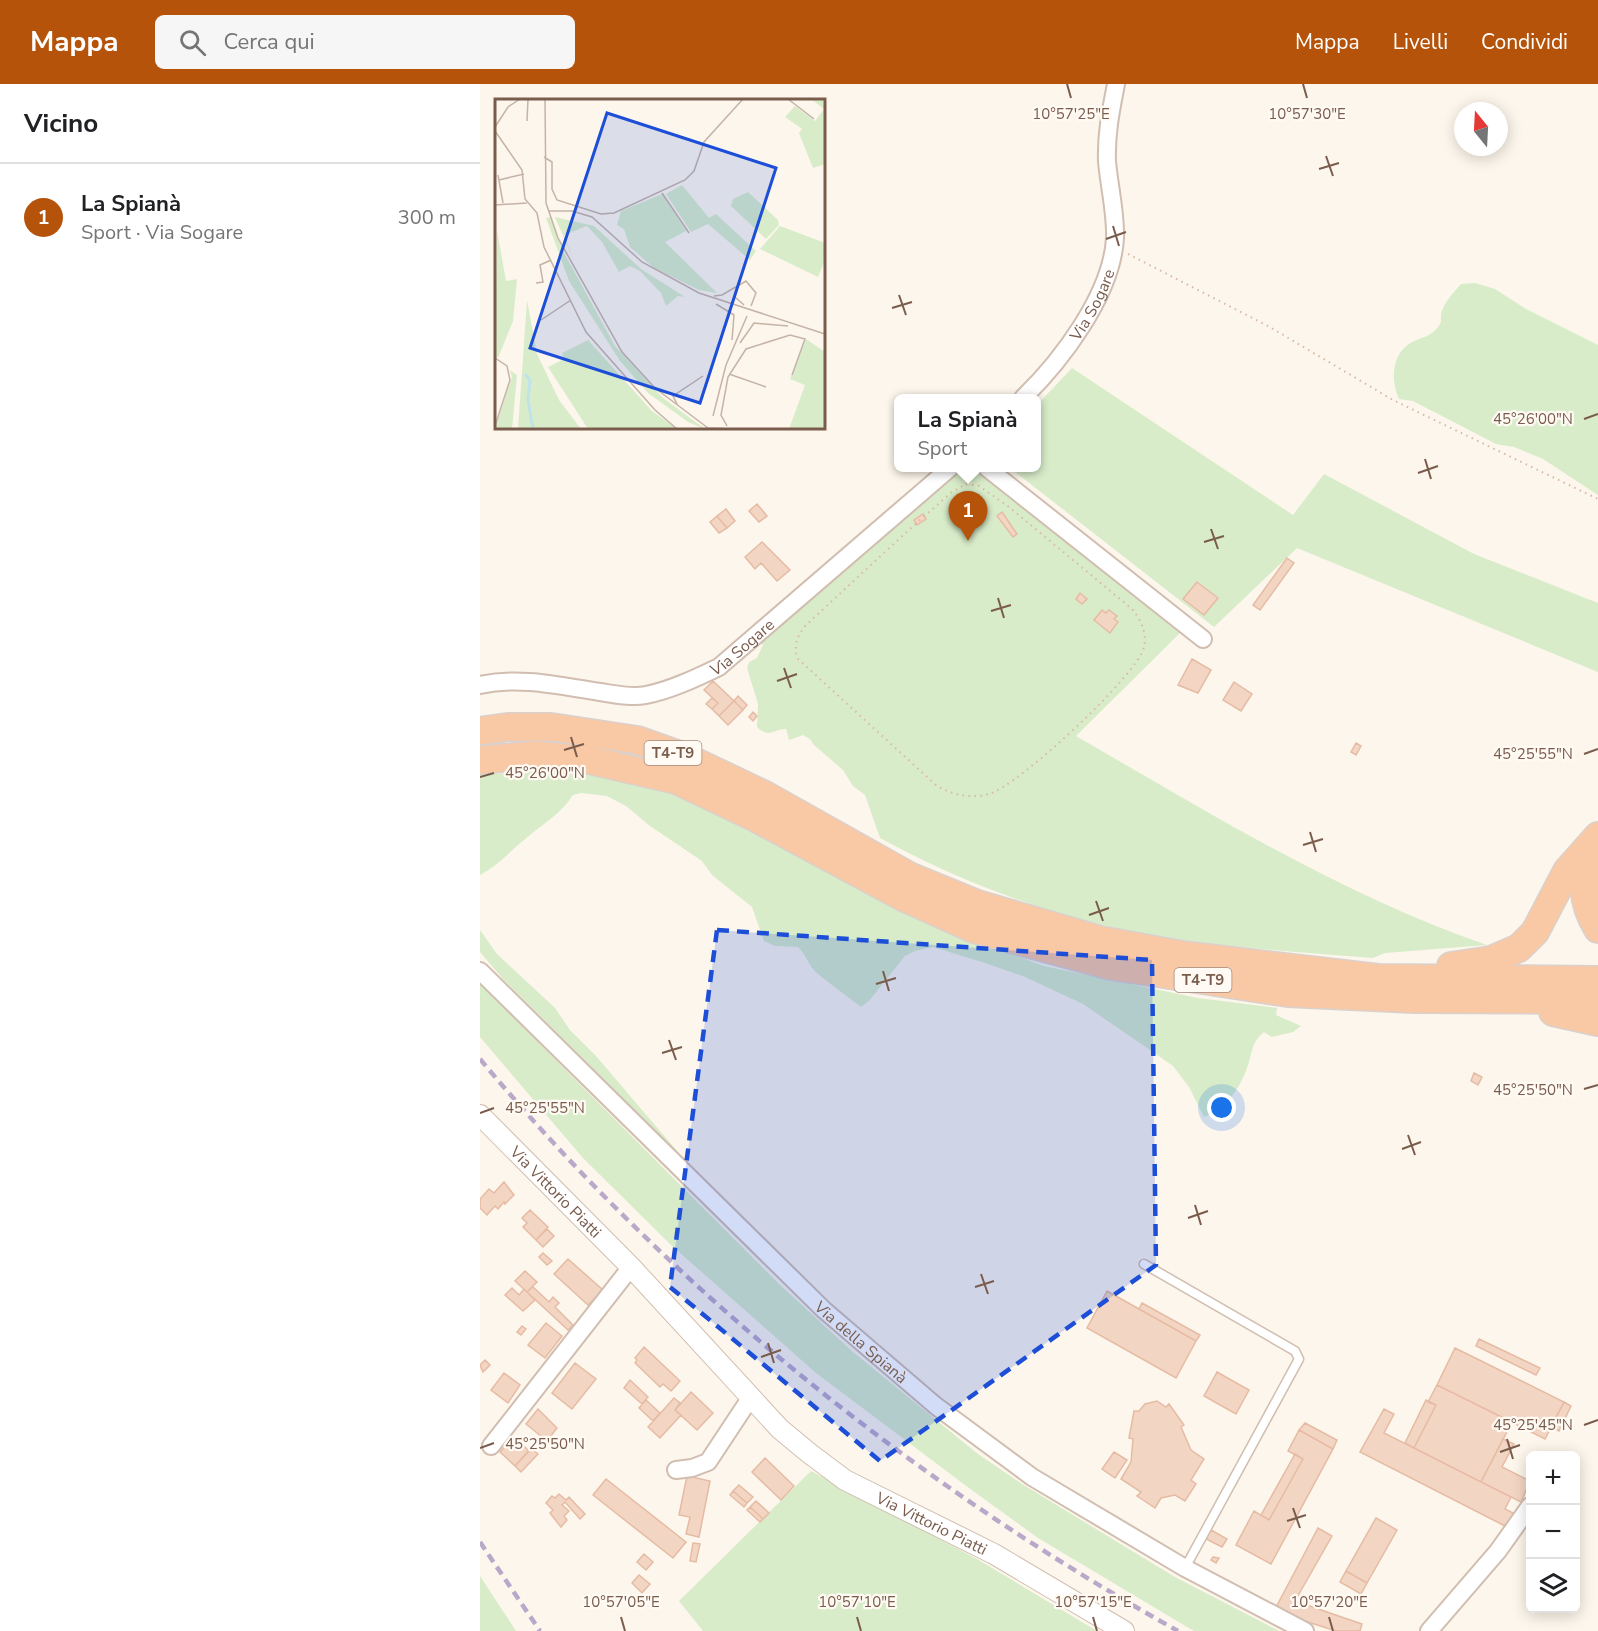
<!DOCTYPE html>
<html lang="it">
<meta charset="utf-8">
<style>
body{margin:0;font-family:"Nunito Sans",sans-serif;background:#f6f6f6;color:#202124}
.controls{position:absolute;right:18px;bottom:18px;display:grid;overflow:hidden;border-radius:9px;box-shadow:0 3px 15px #0003}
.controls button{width:54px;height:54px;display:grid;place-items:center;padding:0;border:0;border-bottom:2px solid #e0e0e0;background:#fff;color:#202124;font:30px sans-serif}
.compass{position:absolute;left:974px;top:18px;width:54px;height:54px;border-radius:50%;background:#fff;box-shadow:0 3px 15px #0003;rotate:342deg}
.you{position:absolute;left:742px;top:1024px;width:21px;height:21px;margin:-15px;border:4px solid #fff;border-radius:50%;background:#1a73e8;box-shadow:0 0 0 9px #1a73e833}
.badge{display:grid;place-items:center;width:39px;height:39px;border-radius:50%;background:#b45309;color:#fff;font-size:20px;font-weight:700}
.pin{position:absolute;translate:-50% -50px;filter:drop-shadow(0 2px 3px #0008)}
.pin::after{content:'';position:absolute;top:32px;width:21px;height:18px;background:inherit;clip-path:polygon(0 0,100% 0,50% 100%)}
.popup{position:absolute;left:414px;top:310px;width:147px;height:78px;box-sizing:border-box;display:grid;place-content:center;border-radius:9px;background:#fff;filter:drop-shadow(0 2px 4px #0005);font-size:20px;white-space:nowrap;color:#757577}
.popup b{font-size:22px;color:#202124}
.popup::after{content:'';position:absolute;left:50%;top:100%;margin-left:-12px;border:12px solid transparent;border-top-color:#fff}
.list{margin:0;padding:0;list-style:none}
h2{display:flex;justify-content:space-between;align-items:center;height:78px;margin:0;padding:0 24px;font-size:26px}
h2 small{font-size:20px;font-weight:400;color:#757577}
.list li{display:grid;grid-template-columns:39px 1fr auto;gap:18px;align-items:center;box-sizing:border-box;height:108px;padding:0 24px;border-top:2px solid #e0e0e0}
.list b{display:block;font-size:22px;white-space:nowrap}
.list p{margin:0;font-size:20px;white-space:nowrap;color:#757577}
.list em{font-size:20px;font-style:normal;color:#757577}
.icon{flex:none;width:33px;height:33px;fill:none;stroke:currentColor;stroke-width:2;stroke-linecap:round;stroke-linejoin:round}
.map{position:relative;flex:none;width:1118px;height:1547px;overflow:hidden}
header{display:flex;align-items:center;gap:36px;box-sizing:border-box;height:84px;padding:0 30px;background:#b45309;color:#fff}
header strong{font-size:28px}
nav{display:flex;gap:33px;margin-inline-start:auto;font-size:21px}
.search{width:420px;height:54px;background:#f6f6f6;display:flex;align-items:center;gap:15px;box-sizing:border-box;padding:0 21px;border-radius:9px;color:#757577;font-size:22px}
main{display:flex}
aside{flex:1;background:#fff}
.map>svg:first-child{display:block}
</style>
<header>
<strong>Mappa</strong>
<div class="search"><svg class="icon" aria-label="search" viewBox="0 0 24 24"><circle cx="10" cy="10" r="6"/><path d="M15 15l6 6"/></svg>Cerca qui</div>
<nav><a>Mappa</a><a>Livelli</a><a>Condividi</a></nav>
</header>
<main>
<aside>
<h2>Vicino<small></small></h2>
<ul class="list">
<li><span class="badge">1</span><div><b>La Spianà</b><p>Sport · Via Sogare</p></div><em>300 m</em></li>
</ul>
</aside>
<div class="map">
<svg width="1118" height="1547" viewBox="0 0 1118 1547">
<rect width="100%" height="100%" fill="#fdf6ec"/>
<path fill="#d8ecc9" d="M995,199L1015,205L1046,225L1118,261V411L1063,375L1034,363L1016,360L933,317L919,315C911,298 911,272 929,260C939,253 952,254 960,240C962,237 960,231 962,227C965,217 974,208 981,200Z
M592,284L813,431L844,390L994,470L1118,519V588L817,464L734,543L530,384H557V321Z
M481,384H497L702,547L596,652C728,728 863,812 1007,861L905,869L893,874C805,867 716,862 630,843C551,824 471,793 400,754L385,711L373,702L363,686L334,661L330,655L323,651L309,656L306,645C293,645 289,655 277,643L278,620L267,584L269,578L277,574L283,561L278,556L306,535Z
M77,685L146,695L189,706L506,861L564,882L718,914L797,924L796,931L821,942L813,948L792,953L784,948C772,957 772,968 768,981C761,1003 746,1025 724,1033L709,1003L693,982L670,966L603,920L545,893L505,879L453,863L435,867L425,872L389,917L381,923C366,911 352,902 337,889C329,883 326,870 318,863L295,862L284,857L272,823L232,791L222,777L170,742L146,722L127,712L101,709L93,711C81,730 61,741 44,756C29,768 18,782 0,791V691Z
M0,846L17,870L75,924L90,946L116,972L209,1081L23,895L0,868Z
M0,900L299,1200L373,1268L498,1370L542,1400L695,1493L799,1547H714L702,1540L558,1454L489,1404L336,1289L191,1161L103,1074L0,953Z
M331,1387L497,1475L617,1547H223L199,1517Z
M0,1492L36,1547H0Z"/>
<path fill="#f3d5c3" stroke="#e6bba3" stroke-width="1.5" d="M277,420L287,432L279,438L269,427Z
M246,425L255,437L247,444L237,432Z
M522,428L537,450L533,453L517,432Z
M443,430L446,435L437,441L434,436Z
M237,432L247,444L239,449L230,438Z
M282,458L310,486L297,497L281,479L275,485L265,473Z
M807,474L814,479L780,526L773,521Z
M717,498L738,514L724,531L703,515Z
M600,509L607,515L602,520L596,515Z
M622,526L626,529L629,526L637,532L634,535L638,538L630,549L614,536Z
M712,575L731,586L718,609L698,601Z
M233,597L254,617L239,632L232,625L238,619L224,606Z
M754,598L772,610L761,627L743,616Z
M258,612L267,621L263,626L254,617Z
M232,614L238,619L232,625L226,620Z
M254,617L263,626L248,641L239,632Z
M273,628L277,632L273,637L269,633Z
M876,659L881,662L876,671L871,668Z
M994,989L1002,993L998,1001L991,997Z
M24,1098L34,1111L25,1120L24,1118L18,1125L15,1122L7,1131L0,1124V1115L9,1105L14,1109Z
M50,1126L68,1143L56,1156L43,1143L47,1139L42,1134Z
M67,1145L74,1152L63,1163L56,1156Z
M63,1169L72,1177L67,1181L59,1173Z
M88,1175L123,1206L108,1221L74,1190Z
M45,1187L57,1198L47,1208L35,1197Z
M53,1203L69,1218L73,1213L79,1219L75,1223L93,1241L88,1246L47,1208Z
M32,1204L39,1211L44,1205L55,1216L43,1227L25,1211Z
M627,1207L716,1257L696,1294L607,1244Z
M662,1219L720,1251L716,1257L659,1225Z
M66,1239L82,1252L65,1274L48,1261Z
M42,1242L46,1245L41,1251L37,1248Z
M999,1255L1060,1284L1056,1291L996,1262Z
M164,1263L200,1297L191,1307L183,1300L180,1303L155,1279L157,1276L155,1274Z
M975,1264L1084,1318L1065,1355L957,1301Z
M5,1276L10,1281L3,1288L0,1281Z
M95,1279L116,1295L92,1325L72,1309Z
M737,1288L769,1306L756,1330L724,1312Z
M24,1289L40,1301L28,1319L11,1306Z
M150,1296L168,1313L162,1320L144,1304Z
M957,1301L1032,1338L1001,1398L934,1364L956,1321L948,1318Z
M211,1308L233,1329L217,1346L195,1326Z
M194,1314L200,1319L195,1326L201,1331L180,1354L168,1343Z
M166,1316L180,1329L173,1337L159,1324Z
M946,1316L956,1321L934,1364L925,1359Z
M677,1317L686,1323L689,1320L704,1341L701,1343L711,1366L724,1375L711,1396L716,1400L705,1417L695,1411L681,1414L675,1424L657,1412L661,1408L641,1395L651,1378L653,1355L649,1354L654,1327H659L665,1320Z
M1084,1318L1091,1322L1079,1347L1071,1343Z
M58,1325L77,1344L67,1357L46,1340Z
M904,1325L914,1330L904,1349L1031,1413L1025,1425L1035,1430L1025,1442L880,1368Z
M825,1339L857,1356L853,1365L819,1346Z
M819,1346L853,1365L791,1480L756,1461L774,1427L789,1436L823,1375L808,1367Z
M34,1353L49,1367L35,1382L20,1368Z
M1023,1355L1034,1360L1022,1383L1050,1397L1041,1418L1001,1398Z
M51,1364L58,1370L41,1388L35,1382Z
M634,1368L647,1376L635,1394L622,1385Z
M815,1370L823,1375L789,1436L781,1431Z
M285,1374L314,1402L301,1416L272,1388Z
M207,1392L230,1397L219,1453L206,1450L210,1433L199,1431Z
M126,1395L206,1458L193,1474L113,1411Z
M259,1401L273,1413L267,1419L253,1407Z
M253,1407L267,1419L264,1423L250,1411Z
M79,1410L86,1416L89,1413L105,1430L100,1435L85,1418L82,1421L89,1427L84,1432L87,1436L81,1443L70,1429L73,1426L66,1419L72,1412L75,1414Z
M276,1417L289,1429L283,1435L270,1423Z
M270,1423L283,1435L280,1438L267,1426Z
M896,1434L917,1446L887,1499L866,1487Z
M838,1444L852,1452L815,1517L882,1540L880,1547H856L794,1527Z
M731,1446L747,1455L742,1463L726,1455Z
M213,1459L220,1460L216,1478L210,1477Z
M164,1470L173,1478L166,1486L157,1478Z
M733,1473L739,1474L736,1479L731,1476Z
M866,1487L887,1499L881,1510L860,1498Z
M159,1491L170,1500L162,1509L152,1499Z"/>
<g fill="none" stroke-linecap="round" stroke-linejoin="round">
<g stroke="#d1beb0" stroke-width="11">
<path id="service" d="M664,1180L815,1267L819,1275L705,1484"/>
</g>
<g stroke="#d1beb0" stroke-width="20">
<g id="minor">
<path id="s1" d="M543,314C582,276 632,210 635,154C636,129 629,102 627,77C626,50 631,26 636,0"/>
<path d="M507,384L723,555"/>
<path id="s2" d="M0,601C40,592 80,602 120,608C134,610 151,614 166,611C191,606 216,594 239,583L470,384"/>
<path id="s3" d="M0,887L344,1226L456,1322L552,1393L705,1484L825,1547"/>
<path d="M11,1362L151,1183"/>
<path d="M196,1386L212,1384L228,1378L271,1313"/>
<path d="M949,1547L1018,1467L1050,1422"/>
</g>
</g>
<g stroke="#d1beb0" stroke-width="22">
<g id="tertiary">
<path id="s4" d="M0,1031L151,1183L300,1345L329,1369L365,1396L514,1470L644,1547"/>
</g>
</g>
<g stroke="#dad1cd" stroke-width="30">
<path id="trunk" d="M0,647L28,643H71L157,656L205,673L285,711L431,793L497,820L620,856L702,871L898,894L1118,896
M0,676L55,671L109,676L196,696L274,733L423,813L494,845L631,882L808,909L934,915L1118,916
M1113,761C1102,792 1100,816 1118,845
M971,882L1011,876L1039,864L1055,848L1087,787L1118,752
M1073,928L1118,938"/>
</g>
<path stroke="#d9b8a5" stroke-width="2" stroke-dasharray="1.5 4.5" stroke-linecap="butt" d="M648,170L788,242L913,316L1118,415
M486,400L499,402L529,423L652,525C661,536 667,548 664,563C658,591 538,702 509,710C490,715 474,711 457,702L317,574C314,560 317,553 325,542L432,443L472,408Z
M486,400L494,391"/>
<use href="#service" stroke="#fff" stroke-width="8"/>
<use href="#minor" stroke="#fff" stroke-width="16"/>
<use href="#tertiary" stroke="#fff" stroke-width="20"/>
<use href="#trunk" stroke="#f9c8a4" stroke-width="27"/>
<path stroke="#b9a8c9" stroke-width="4.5" stroke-dasharray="9 6" stroke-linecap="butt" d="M0,975C193,1207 435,1400 698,1547
M0,1458L60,1547"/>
</g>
<path fill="#1d4ed8" fill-opacity="0.2" stroke="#1d4ed8" stroke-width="4.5" stroke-dasharray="12 8" stroke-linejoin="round" d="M237,846L672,876L676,1181L400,1377L190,1203Z"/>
<path fill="none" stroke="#7a5c4d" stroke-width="2" d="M587,0L591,14M823,0L827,14M846,72L853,92M839,85L859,79M633,142L639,162M626,155L646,148M419,211L426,231M412,224L432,218M1104,335L1118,330M945,375L951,395M938,389L958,382M731,445L738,465M724,458L744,452M518,514L524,534M511,527L531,521M304,584L311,604M297,597L317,590M91,653L97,673M84,666L104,660M1104,670L1118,665M0,693L14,689M830,748L836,768M823,761L843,755M616,817L623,837M609,831L629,824M403,887L409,907M396,900L416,894M189,956L196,976M182,969L202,963M1104,1005L1118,1001M0,1029L14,1024M928,1051L935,1071M922,1065L941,1058M715,1121L721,1141M708,1134L728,1127M501,1190L508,1210M495,1203L514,1197M288,1259L294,1279M281,1273L301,1266M1104,1341L1118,1336M1027,1355L1033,1375M0,1364L14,1359M1020,1368L1040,1361M813,1424L820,1444M807,1437L826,1431M141,1533L145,1547M377,1533L381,1547M613,1533L617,1547M849,1533L853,1547"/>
<g text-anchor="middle" stroke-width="4.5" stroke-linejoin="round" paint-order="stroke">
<g fill="#fffaf3" stroke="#a28b7f" stroke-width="1.5">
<rect x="164.5" y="657" width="57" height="24" rx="4.5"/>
<rect x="694.5" y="884" width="57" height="24" rx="4.5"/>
</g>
<g font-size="15" font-weight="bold" fill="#7a5c4d">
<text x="193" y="674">T4-T9</text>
<text x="723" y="901">T4-T9</text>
</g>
<g font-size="16" fill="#7a5c4d" stroke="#fffaf3">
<text dy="6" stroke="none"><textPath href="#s1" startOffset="117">Via Sogare</textPath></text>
<text dy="6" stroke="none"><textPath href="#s2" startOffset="276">Via Sogare</textPath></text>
<text dy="6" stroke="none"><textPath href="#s4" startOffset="108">Via Vittorio Piatti</textPath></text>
<text dy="6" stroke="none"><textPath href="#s3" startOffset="532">Via della Spianà</textPath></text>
<text dy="6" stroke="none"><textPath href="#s4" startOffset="614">Via Vittorio Piatti</textPath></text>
</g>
</g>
<g transform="translate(15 15)">
<rect width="330" height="330" fill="#fdf6ec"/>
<path d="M316,0H330V65L318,69L304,34L307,30L290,18L300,7L320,22L329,10ZM187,86L214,119L221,115L261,152L255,161L213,125L196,133L171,95ZM253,93L283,121L284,126L271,140L236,107L238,100ZM167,95L191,132L170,143L222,194L204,191L159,169L135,148L129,130L122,126L126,112ZM56,118L68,152L120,247L168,299L210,330L193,323L153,294L125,262L74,182L51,119ZM60,118L99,127L146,170L190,198L183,197L171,207L166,194L145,172L135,167L124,173L107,143L92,127L69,136L79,162ZM285,127L330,144V161L323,178L265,150ZM2,131L11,182L22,180L18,222L3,259L0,257ZM32,201L42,255L64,301L86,330H23ZM311,240L330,253V330H294L310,286L295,280ZM93,241L157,312L182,330H93L53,268L69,260L67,254ZM15,271L22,276L17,330H0L17,278Z" fill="#d8ecc9"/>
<path fill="none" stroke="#bfe3e8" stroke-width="3" d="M30,275L35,281L33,301L38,330"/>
<path fill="none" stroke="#c5b3a7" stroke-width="1.5" d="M50,0L51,104L63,139L127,253L160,289L213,329M293,0L319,20M32,22L33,0M0,28L13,8L25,0M0,32L27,71L30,100L42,114L49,148L91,233L160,311L182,330M49,58L57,63V90L62,101L106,115L119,114L190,81L199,72L209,43L248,0M3,76L8,104M4,81L29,75M167,94L194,134M0,106L32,104M54,112H77L97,118L147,163L204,194L330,235M41,184L48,183L45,166L56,161M243,185L240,198L249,206M219,197L227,196L251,182L261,194L256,207M221,205L239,216L237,241M46,221L76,201M245,244L259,224L293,227M0,259L12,267L15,281L0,327M234,275L271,288M182,305L178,297L208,277M218,317L231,266L252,217M232,327L226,316L233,278L251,250L295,236L310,240L297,276M213,329L236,330"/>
<path fill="#1d4ed8" fill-opacity="0.15" stroke="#1d4ed8" stroke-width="3" d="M112,14L281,69L205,304L35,249Z"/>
<rect width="330" height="330" fill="none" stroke="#7a5c4d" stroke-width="3"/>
</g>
<g font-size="15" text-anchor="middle" fill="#7a5c4d" stroke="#fffaf3" stroke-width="4.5" stroke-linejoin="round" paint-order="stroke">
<text x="591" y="35">10°57'25"E</text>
<text x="827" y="35">10°57'30"E</text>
<text x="1053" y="340">45°26'00"N</text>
<text x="1053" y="675">45°25'55"N</text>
<text x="65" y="694">45°26'00"N</text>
<text x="1053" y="1011">45°25'50"N</text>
<text x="65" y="1029">45°25'55"N</text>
<text x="1053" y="1346">45°25'45"N</text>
<text x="65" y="1365">45°25'50"N</text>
<text x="141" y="1523">10°57'05"E</text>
<text x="377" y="1523">10°57'10"E</text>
<text x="613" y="1523">10°57'15"E</text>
<text x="849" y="1523">10°57'20"E</text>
</g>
</svg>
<div class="controls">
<button>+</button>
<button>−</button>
<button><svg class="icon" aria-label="layers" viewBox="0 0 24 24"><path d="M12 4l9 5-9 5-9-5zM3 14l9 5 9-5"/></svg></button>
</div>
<svg class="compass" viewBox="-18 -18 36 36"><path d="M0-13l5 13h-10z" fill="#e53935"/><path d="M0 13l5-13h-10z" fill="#757577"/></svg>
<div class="you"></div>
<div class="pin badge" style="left:488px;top:457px">1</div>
<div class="popup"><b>La Spianà</b>Sport</div>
</div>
</main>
